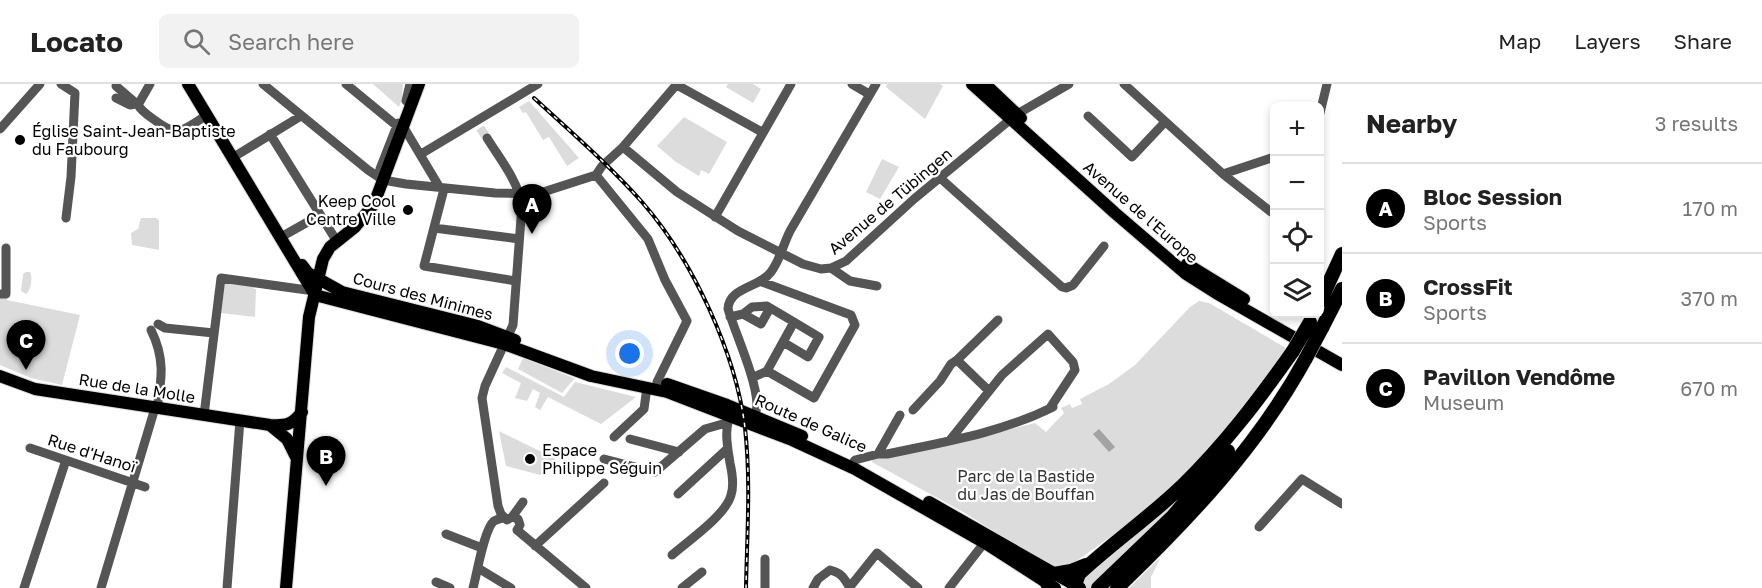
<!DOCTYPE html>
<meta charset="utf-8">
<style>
body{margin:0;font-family:"Golos Text",sans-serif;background:#f2f2f2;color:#222}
.controls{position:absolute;right:18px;top:18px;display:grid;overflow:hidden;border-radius:9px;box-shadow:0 3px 9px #0003}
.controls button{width:54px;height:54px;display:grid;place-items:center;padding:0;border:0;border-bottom:2px solid #e0e0e0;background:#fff;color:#222;font:30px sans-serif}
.you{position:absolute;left:630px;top:270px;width:21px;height:21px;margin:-15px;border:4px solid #fff;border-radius:50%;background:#1a73e8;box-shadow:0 0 0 9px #1a73e833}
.badge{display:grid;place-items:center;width:39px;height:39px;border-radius:50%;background:#000;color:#fff;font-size:20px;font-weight:700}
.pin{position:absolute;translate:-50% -50px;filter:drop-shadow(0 2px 3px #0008)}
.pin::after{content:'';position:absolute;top:32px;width:21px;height:18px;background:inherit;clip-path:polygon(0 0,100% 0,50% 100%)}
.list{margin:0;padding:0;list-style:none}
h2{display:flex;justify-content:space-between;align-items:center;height:78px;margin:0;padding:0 24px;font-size:26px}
h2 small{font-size:20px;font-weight:400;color:#767676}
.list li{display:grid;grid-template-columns:39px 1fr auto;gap:18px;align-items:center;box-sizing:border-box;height:90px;padding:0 24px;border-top:2px solid #e0e0e0}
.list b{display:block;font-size:22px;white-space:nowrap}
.list p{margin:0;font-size:20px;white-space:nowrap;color:#767676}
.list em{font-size:20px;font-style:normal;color:#767676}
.icon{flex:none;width:33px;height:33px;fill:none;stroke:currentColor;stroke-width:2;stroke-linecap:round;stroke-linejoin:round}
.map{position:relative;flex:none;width:1342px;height:504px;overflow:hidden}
header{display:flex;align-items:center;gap:36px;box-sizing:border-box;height:84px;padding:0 30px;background:#fff;border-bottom:2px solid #e0e0e0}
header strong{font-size:28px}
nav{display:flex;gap:33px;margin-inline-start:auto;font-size:21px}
.search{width:420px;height:54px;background:#f2f2f2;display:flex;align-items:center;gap:15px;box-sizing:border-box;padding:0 21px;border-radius:9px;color:#767676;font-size:22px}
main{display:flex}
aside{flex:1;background:#fff}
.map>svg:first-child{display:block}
</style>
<header>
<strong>Locato</strong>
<div class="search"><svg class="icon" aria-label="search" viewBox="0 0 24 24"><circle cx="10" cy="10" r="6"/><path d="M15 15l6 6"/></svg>Search here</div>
<nav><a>Map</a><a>Layers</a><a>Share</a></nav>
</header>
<main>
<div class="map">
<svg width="1342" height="504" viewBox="0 0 1342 504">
<rect width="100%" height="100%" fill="#fff"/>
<path fill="#dcdcdc" d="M373,0H403L402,15L399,23Z
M728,0H753L761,5L753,19L726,3Z
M887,0H940L943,2L925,35L886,3Z
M529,17L579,74L567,82L549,53L543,56L526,28L523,29L519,23Z
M684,33L727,58L709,90L701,86L699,92L676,78L657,62Z
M882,75L899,83L880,115L866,108Z
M141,134H156L159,136V166L132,161L131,149L138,145Z
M26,188H30C33,194 31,206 26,210L21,207L23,190Z
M225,198L254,201V205H256L255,233L221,229Z
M0,213H7V216L80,231L62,301L31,294L0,281Z
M1199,217L1209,219L1286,264L1259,302L1201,375L1166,408L1116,449L1072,480C1063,484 1055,484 1047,480L963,428L872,378L873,374L913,369L1035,339L1046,348L1064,329L1061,324L1070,320L1072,324L1082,320L1080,315L1109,300L1135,281L1190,223Z
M523,274L574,294H575L562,309L518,285Z
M506,283L564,313L575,298L636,313L601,340L548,313L540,326L535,323L540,309L533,305L527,317L515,314L521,299L502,289Z
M499,347L556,375L540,391L506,382Z
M1206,387L1158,439L1091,504H1074Z
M1161,473L1151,493V504H1129Z"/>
<path fill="#a3a3a3" d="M1099,345L1115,363L1109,368L1093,350Z"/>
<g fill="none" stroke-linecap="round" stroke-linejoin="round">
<path stroke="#d9d9d9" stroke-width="9" stroke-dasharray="9 4.5" stroke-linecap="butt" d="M480,44L487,54"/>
<g stroke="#dbdbdb" stroke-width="14">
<path id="major" d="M188,0L315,211L504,260L591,292L667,308L792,356L855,385L985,459L1055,504
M972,0L1115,129L1186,190L1216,209L1342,281
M985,0L1021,34
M1187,180L1244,215
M302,181L308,189L342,208L478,242L515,256
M0,292L35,305L270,341C286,342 292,341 302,328
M667,300L727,321L802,352
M270,341L287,355L297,375
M929,418L1080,504
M286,504L309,233L323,175L330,163L355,143L374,120L419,0"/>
</g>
<g stroke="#dbdbdb" stroke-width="15">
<path id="highway" d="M1320,218L1342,170
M1322,244L1342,205
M1054,490L1071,487L1086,481
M1047,499L1049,504
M1074,504L1079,490C1112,459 1150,433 1183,401C1225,360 1259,315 1293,267
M1098,504L1173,432L1228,367
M1117,504C1189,435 1258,362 1306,274"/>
</g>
<path stroke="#555" stroke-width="9" d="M61,0L75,9L71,93L66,134
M150,0L138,21C142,28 149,32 156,37C180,55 183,45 206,32
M263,0L368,86L383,96L406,100L495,109L537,110L596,91L602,82L623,63L677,0
M346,0L397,42H403L440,104
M852,0L869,10
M1124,0L1223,90L1271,128
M677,1L762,48
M116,2L138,21
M116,14L130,21L135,20
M406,17L410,0
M1320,29L1327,0
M1088,32L1132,73L1165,38
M0,45L40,0
M270,50L336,156
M487,54C500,75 518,97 522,121L513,241L485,302L482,314L498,422L501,430L507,436
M623,63L677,108L738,147L803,180L821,185L831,184L846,177L914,115L1017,30L1069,0
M421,70L538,0
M232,74L301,32
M1223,90L1274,73
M596,91L648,155L665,196L687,237L657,298
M379,93L380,85L398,39
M939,93L1062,203L1066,204L1073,201L1104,162
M444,105L424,182L516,197
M715,133L791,0
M434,144L519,155
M281,153L320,131
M831,184L850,197L877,202
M762,198L851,231L855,241L814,314L767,287
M0,210H6V164
M743,230L761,240L770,224
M730,233L743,230L752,223L767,222L794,238L767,287L754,293
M158,240L165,244L214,249
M151,246C165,274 162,294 157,324
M783,258L808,273L819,253L794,238
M989,307L957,276L998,236
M913,326L940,297L951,280L957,276
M204,331L221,194L307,206
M750,336C755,332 757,327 757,320C756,294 736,251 728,225C729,203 759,204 771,188C780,176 783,161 790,147C819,98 847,49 876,0
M614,353L644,325L647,303
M630,355L679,368
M950,356L1002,291L1048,250L1073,278L1075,286L1050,324
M30,364L145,403
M878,370L900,331
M604,375L655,388L705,345L726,339
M851,382L855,376L878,370H887C943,358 1001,349 1053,323
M678,410L727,365
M512,433L523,418
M507,436L512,433L518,435L520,441L517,446
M1259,443L1302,395L1342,420
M517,446L586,504
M446,450L482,464
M535,462L604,399
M672,471C688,457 726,431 731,411C734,402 732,388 730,379C727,360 724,346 731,328
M765,475V504
M478,484L511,504
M436,498L450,504
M24,504L66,376
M101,504L155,324
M227,504L240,336
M473,504C477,490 484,445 494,437C496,436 502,434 504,434
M682,504L702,488
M813,504L818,495L830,486C842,489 844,494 850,504
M849,504L877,469L918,504
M949,504L988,454"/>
<use href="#major" stroke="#000" stroke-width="12"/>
<use href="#highway" stroke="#000" stroke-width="14"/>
<g stroke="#000" stroke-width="4">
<path id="rail" d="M534,14C571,48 609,81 642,118C692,175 736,269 745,344C751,397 747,451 746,504"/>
</g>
<use href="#rail" stroke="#fff" stroke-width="1.5" stroke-dasharray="4.5" stroke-linecap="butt"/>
<g stroke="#dbdbdb" stroke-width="15" stroke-linecap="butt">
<path id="highway-bridge" d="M1293,267L1310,238
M1306,274L1322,244"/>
</g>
<use href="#highway-bridge" stroke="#000" stroke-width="14"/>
</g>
<g fill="#000" stroke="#fff" stroke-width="2">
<circle cx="20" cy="56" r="6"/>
<circle cx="408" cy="126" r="6"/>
<circle cx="530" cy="375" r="6"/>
</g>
<g text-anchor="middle" stroke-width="4.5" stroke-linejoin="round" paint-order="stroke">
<g font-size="16" fill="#000" stroke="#fff" text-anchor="start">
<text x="32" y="53">Église Saint-Jean-Baptiste<tspan x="32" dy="18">du Faubourg</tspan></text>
<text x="396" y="123" text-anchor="end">Keep Cool<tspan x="396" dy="18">Centre Ville</tspan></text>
<text x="542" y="372">Espace<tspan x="542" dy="18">Philippe Séguin</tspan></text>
</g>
<g font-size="16" fill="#000" stroke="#fff">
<text transform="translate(890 117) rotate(-40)" y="6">Avenue de Tübingen</text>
<text transform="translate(1141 128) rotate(41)" y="6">Avenue de l'Europe</text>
<text transform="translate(423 212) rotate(15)" y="6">Cours des Minimes</text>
<text transform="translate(137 304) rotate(9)" y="6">Rue de la Molle</text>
<text transform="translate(811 339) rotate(24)" y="6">Route de Galice</text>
<text transform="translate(92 369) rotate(18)" y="6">Rue d'Hanoï</text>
</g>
<g font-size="16" fill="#333" stroke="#fff">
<text x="1026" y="398">Parc de la Bastide<tspan x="1026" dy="18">du Jas de Bouffan</tspan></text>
</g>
</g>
</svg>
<div class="controls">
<button>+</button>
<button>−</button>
<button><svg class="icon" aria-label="locate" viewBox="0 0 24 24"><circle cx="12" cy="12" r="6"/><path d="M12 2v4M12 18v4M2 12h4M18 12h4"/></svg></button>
<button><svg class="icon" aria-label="layers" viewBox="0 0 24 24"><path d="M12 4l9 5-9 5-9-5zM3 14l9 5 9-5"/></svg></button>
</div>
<div class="you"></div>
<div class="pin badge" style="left:532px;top:150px">A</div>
<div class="pin badge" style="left:326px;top:402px">B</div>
<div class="pin badge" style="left:26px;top:286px">C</div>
</div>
<aside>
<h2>Nearby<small>3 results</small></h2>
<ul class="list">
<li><span class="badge">A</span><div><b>Bloc Session</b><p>Sports</p></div><em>170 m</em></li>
<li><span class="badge">B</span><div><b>CrossFit</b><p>Sports</p></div><em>370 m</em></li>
<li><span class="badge">C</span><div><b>Pavillon Vendôme</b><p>Museum</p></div><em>670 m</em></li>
</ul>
</aside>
</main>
